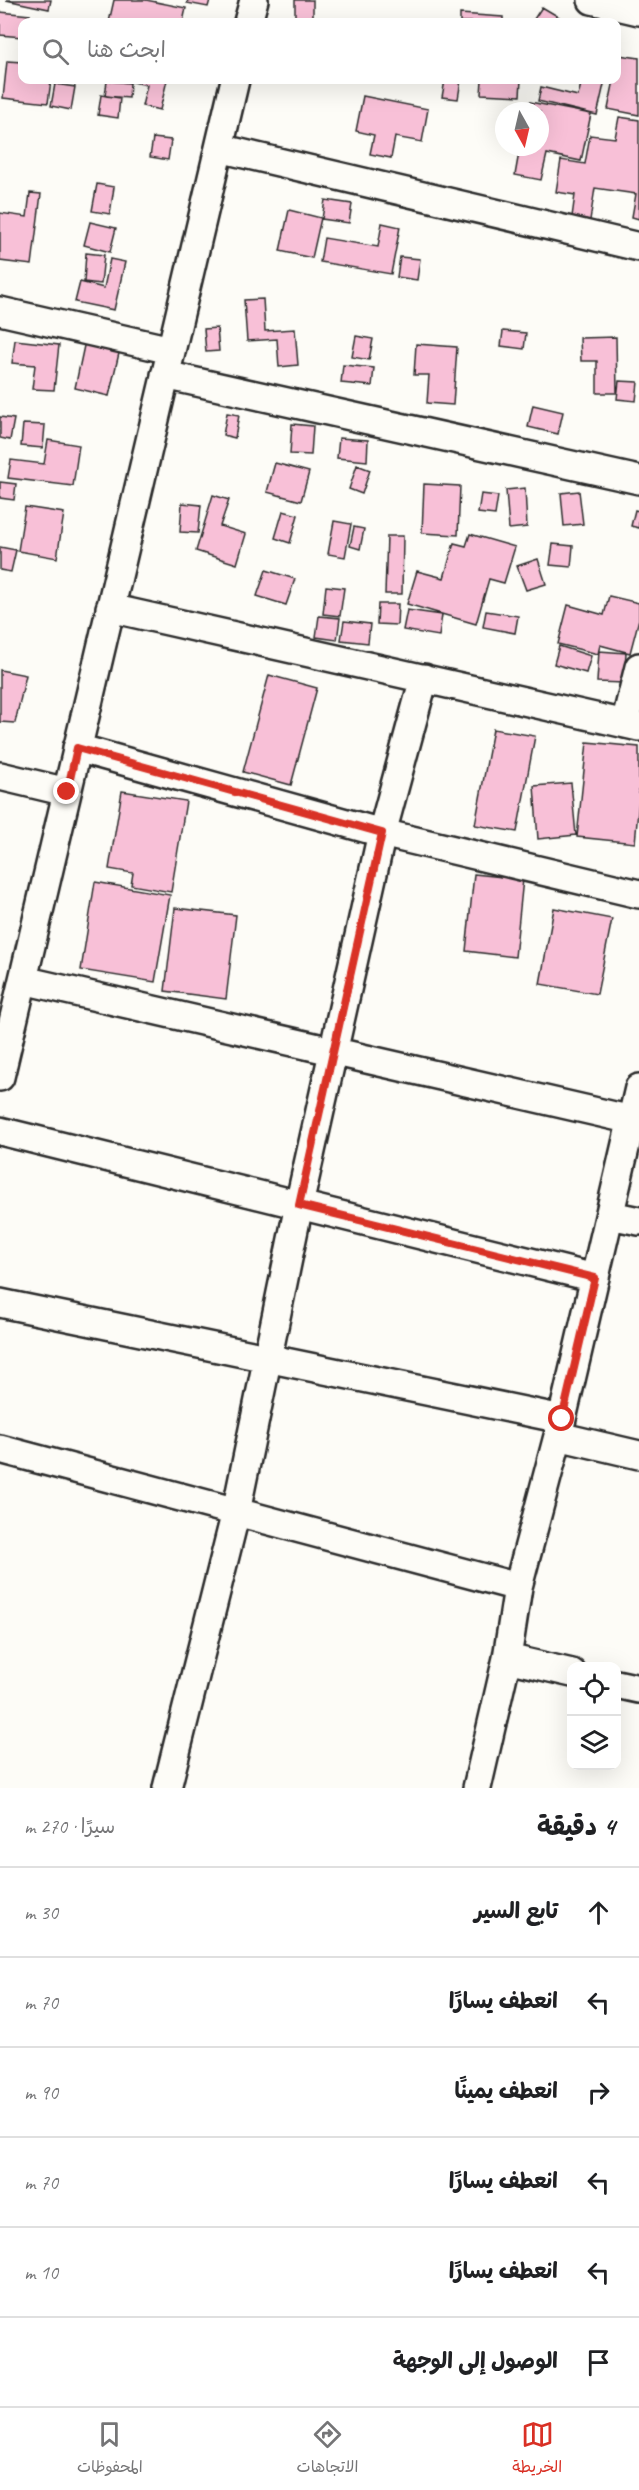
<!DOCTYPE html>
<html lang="ar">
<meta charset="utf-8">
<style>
body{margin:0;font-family:Caveat,"Playpen Sans Arabic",sans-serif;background:#f2f2f2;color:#202124;direction:rtl}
.controls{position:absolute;right:18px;bottom:18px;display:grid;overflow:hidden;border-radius:12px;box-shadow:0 6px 24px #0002}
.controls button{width:54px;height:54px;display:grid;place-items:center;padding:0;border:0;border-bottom:2px solid #e0e0e0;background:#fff;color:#202124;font:30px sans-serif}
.compass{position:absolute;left:495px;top:102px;width:54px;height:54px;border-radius:50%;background:#fff;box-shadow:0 6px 24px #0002;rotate:172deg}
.stop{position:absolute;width:18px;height:18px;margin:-14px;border:4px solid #d93025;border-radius:50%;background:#fff}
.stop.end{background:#d93025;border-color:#fff;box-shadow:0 2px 6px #0008}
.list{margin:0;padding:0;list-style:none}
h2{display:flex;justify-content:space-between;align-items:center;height:78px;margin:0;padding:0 24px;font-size:26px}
h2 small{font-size:20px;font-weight:400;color:#757577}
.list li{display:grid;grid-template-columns:39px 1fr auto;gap:18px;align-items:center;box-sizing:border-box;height:90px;padding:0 24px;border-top:2px solid #e0e0e0}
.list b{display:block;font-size:22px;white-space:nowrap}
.list em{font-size:20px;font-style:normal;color:#757577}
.icon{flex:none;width:33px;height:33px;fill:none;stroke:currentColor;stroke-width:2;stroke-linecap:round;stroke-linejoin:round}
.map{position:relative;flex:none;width:639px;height:1788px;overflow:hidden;direction:ltr}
.search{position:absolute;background:#fff;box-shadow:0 6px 24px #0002;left:18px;right:18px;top:18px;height:66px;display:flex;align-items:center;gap:15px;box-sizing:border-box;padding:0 21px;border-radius:12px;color:#757577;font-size:22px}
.sheet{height:618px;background:#fff}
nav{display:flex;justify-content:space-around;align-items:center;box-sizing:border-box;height:84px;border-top:2px solid #e0e0e0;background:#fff;font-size:16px;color:#757577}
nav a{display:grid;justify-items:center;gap:3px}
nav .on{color:#d93025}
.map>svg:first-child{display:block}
</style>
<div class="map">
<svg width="639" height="1788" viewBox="0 0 639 1788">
<rect width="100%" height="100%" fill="#fdfcf7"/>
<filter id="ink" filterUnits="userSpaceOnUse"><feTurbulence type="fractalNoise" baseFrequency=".0167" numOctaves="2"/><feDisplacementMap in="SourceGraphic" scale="12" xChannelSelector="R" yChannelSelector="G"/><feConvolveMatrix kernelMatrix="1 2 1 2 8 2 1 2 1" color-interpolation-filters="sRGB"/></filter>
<g filter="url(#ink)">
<path fill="#f8c0d7" stroke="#2b2b2b" stroke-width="1.5" d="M6,0H51L49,9Z
M114,0H146L186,8L183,22H109Z
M188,0H210L208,7L187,3Z
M295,0H313V22H295Z
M542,7L559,17L556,22H532Z
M0,12L30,15L29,22H22V37L0,35Z
M460,14L503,17V22H460Z
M619,55L639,58V115L608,109L614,80H616Z
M7,61L22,62V80H51L48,103L3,98Z
M124,80H167L160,110L142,106L147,85Z
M445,80H461L458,99L442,97Z
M482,80H521L520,96L481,94Z
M582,80H605L597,115L538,101L541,87L578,96Z
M107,81L130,83L129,98L105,96Z
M55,84L75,87L71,110L51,106Z
M101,95L120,98L118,118L98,115Z
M363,96L428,109L422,142L395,137L391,158L370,154L374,135L356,131Z
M530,102L591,114L581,161L547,154L541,180L515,175L520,147H540V111H528Z
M619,117L639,120V219L632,217L636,194L595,188L590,220L572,217L575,195L556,192L561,160L585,164L590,135L615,138Z
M153,138L171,140L168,160L150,157Z
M97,184L114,187L110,214L92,211Z
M30,193L41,194L32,265L0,261V213L27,217Z
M325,200L352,204L349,223L322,219Z
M289,210L321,218L312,258L280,251Z
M90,222L116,228L110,252L84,245Z
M382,223L400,227L391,274L320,262L324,238L378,247Z
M86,253L104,255L101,284L84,282Z
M400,257L420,259L417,280L397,277Z
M110,259L125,262L114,310L75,302L80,282L104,288Z
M263,299L265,331L295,329L298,365L279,367L277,339L247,341L244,300Z
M217,328L219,351L206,352L204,329Z
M503,331L526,333L524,349L501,346Z
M356,336L373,339L369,360L352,357Z
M616,337L617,393H597V361H581L580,338Z
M15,340L59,345L54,390L32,389L35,365L12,363Z
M85,341L120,349L109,396L75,388Z
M416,344L457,347L453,405L427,403L429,375H414Z
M343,365L374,368L372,386L341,383Z
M619,381L638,382L636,401L617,399Z
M533,405L563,412L558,434L528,427Z
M227,413L239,415L235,438L223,435Z
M0,417L14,419L10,440L0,438Z
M23,424L45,425L43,448L21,446Z
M292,424L313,426L311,455L290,454Z
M339,438L368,440L367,461L337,458Z
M48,440L79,445L73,486L8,478L11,460L44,464Z
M275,463L309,472L301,501L267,492Z
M357,465L370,470L362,494L349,489Z
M0,482L16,484L14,500L0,498Z
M424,484L460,486L458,535L422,533Z
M525,488L527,527L509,529L506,490Z
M579,491L583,524L564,526L561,493Z
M481,494L498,496L495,515L478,513Z
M213,495L229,500L220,526L246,534L237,564L196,551Z
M182,503L201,505L198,533L180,532Z
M25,507L64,513L57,558L18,551Z
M635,510L639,511V528L631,526Z
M283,511L298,515L290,543L275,538Z
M334,521L351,524L345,557L328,554Z
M354,527L364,529L360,549L350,546Z
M470,534L515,547L504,583L489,579L476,624L407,604L417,571L444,578L454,543L466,546Z
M387,536H403L402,594H385Z
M553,544L573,546L571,567L550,565Z
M0,547L16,550L11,572L0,570Z
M538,559L546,584L526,590L517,566Z
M266,570L295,579L286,605L257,596Z
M326,586L344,588L340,616L323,614Z
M609,596L639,603V619L630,653L600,645L598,654L558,644L568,605L604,615Z
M378,604H398L397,625L377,624Z
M407,610L442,615L439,636L403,630Z
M486,611L518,616L515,633L483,627Z
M319,616L340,618L337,640L316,637Z
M344,621L370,624L368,643L341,640Z
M559,646L591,656L586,673L554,664Z
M599,651L626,653L624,683L597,682Z
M0,670L26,675L15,723L0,722Z
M269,675L317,688L291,785L243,772Z
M493,729L535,736L517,832L475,825Z
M587,742L639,747V800L635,843L577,837Z
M571,783L576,835L538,839L534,786Z
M122,791L186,801L171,892L131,885L133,873L109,869Z
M474,874L523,879L515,957L466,951Z
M95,882L170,895L155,982L81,970Z
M175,908L236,915L226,999L165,991Z
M554,908L612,919L597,994L540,984Z"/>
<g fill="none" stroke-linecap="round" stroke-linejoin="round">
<g stroke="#2b2b2b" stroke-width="32">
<path id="minor" d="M592,0L639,11
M248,22L254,0
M219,148L639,247
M0,311L171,350
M165,375L639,480
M110,608L639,727
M625,724L639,667
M77,748L382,833L639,894
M0,776L67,792
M23,980L632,1120
M0,1077L235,80
M0,1131L595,1278
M610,1215L639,1221
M0,1303L562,1419
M558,1436L639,1455
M0,1449L518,1587
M507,1658L572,1673
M616,1684L639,1689
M167,1788L236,1512L299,1205L382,833L424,678
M477,1788L507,1658L518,1587L558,1436L639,1088"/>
</g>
<use href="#minor" stroke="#fdfcf7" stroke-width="27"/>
</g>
</g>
<g fill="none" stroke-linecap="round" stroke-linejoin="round" filter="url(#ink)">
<path stroke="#d93025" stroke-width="8" d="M67,792L77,748L382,833L299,1205L595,1278L562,1419"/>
</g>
</svg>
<div class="controls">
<button><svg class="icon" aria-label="locate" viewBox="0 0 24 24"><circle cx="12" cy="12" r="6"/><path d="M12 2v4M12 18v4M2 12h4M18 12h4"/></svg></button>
<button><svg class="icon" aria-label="layers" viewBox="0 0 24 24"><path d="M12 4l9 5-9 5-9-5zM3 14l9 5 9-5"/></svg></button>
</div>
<svg class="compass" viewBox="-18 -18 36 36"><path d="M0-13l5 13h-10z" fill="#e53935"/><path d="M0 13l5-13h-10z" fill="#757577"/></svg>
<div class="stop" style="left:562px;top:1419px"></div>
<div class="stop end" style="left:67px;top:792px"></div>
<div class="search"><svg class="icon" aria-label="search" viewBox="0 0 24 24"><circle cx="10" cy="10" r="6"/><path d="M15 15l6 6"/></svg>ابحث هنا</div>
</div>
<section class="sheet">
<h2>4 دقيقة<small>سيرًا · 270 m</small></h2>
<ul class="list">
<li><svg class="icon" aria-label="ahead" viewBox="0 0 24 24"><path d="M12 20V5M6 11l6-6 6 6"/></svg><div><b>تابع السير</b></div><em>30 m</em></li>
<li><svg class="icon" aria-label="left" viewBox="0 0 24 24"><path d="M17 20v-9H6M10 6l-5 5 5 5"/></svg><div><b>انعطف يسارًا</b></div><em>70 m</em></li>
<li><svg class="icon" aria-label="right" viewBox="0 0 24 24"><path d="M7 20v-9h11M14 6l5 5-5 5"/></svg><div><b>انعطف يمينًا</b></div><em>90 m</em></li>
<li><svg class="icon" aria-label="left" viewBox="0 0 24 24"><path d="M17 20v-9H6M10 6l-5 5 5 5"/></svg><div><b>انعطف يسارًا</b></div><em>70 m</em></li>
<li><svg class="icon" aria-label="left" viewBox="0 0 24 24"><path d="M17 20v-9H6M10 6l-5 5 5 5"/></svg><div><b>انعطف يسارًا</b></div><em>10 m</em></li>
<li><svg class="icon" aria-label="arrive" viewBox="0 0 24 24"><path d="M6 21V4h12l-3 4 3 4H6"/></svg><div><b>الوصول إلى الوجهة</b></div></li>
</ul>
</section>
<nav>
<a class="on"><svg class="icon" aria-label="map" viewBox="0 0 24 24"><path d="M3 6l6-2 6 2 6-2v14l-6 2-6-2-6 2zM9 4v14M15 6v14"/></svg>الخريطة</a>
<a><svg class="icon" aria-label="directions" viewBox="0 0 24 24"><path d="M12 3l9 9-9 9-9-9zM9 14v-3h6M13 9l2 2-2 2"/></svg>الاتجاهات</a>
<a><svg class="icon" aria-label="saved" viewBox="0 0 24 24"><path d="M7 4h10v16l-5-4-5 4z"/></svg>المحفوظات</a>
</nav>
